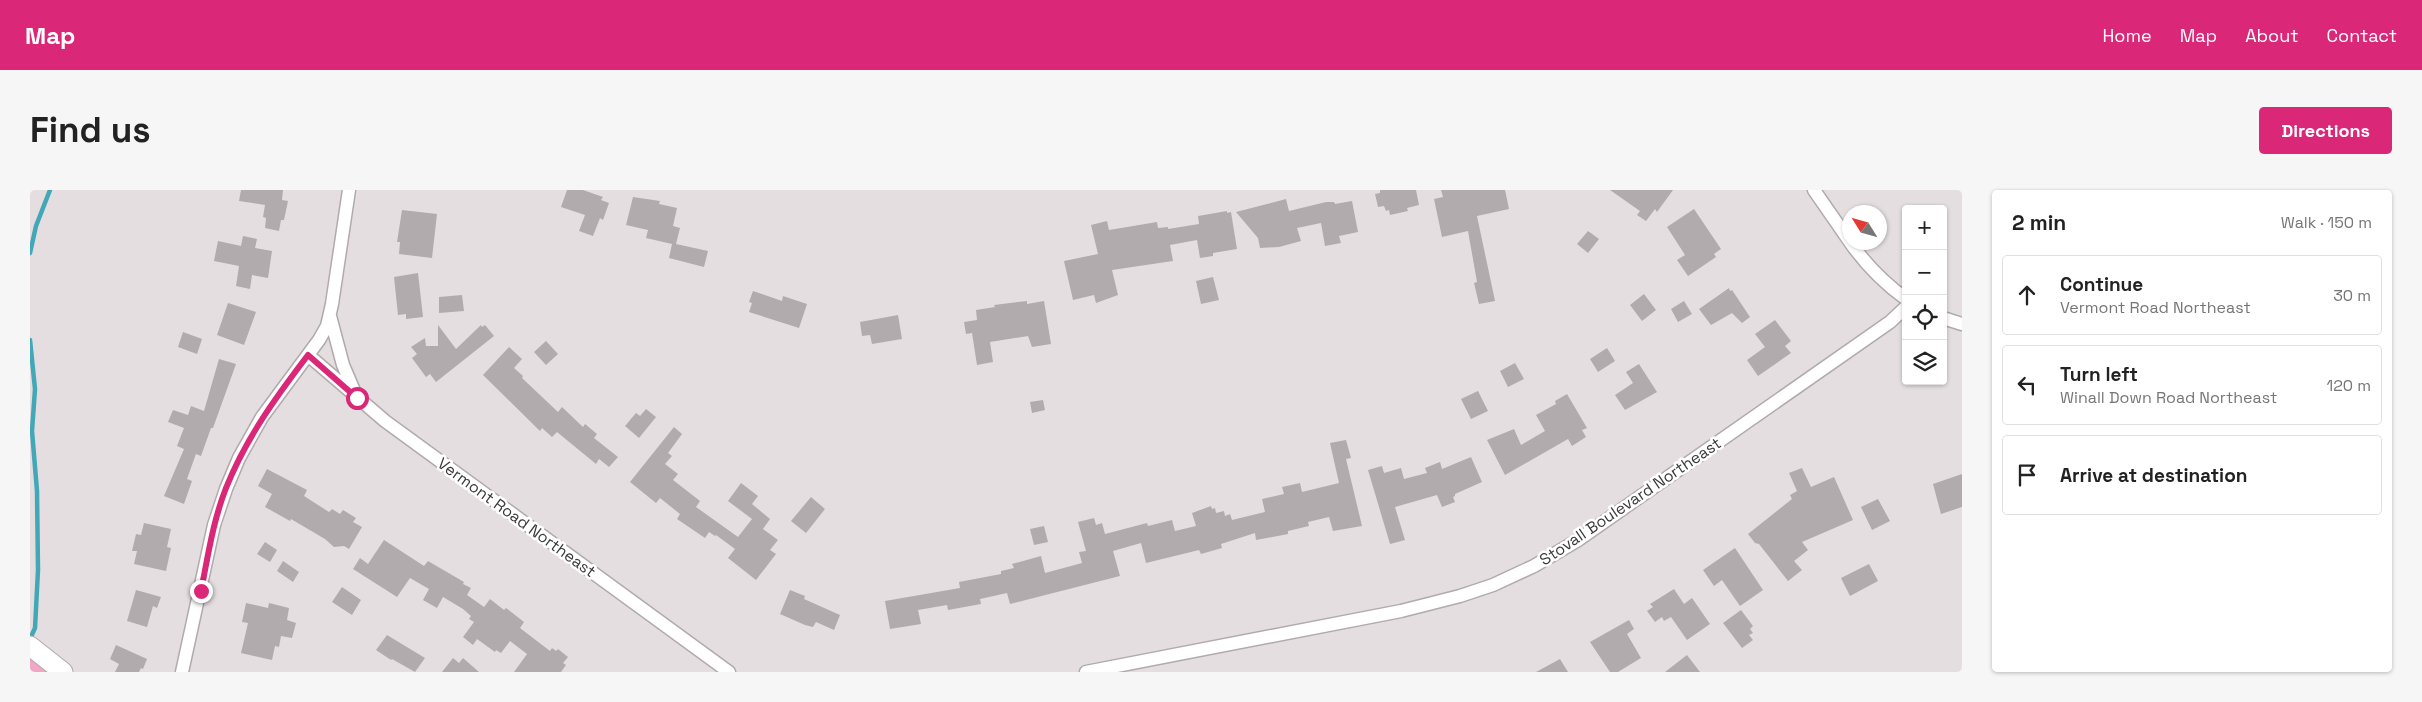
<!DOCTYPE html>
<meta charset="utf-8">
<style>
body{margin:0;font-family:"Space Grotesk",sans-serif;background:#f6f6f6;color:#222}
.controls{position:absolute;right:15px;top:15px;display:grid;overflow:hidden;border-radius:5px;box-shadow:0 1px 4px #0004}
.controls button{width:45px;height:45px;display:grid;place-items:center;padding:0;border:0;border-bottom:1px solid #e0e0e0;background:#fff;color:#222;font:25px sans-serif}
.compass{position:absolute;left:1812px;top:15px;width:45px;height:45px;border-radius:50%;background:#fff;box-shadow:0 1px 4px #0004;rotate:307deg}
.stop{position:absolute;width:15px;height:15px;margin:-11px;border:4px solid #db2777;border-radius:50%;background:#fff}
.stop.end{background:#db2777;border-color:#fff;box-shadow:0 1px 5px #0008}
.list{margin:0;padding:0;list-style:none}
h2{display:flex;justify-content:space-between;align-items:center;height:65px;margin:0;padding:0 20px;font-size:21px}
h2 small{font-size:16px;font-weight:400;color:#767676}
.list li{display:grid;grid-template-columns:32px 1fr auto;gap:15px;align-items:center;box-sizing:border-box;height:80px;margin:0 10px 10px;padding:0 10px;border:1px solid #e0e0e0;border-radius:5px}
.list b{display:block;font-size:19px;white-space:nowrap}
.list p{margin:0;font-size:16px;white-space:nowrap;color:#767676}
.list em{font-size:16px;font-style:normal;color:#767676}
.icon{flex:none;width:28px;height:28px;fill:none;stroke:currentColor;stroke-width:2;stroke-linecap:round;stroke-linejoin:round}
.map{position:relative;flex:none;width:1932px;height:482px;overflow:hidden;border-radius:5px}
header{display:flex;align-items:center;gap:30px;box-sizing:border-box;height:70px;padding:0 25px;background:#db2777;color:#fff}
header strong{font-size:24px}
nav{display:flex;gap:28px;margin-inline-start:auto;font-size:18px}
.intro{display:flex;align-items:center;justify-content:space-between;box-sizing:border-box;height:120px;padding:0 30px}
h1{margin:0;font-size:35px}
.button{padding:12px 22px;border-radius:5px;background:#db2777;color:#fff;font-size:18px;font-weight:700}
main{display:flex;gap:30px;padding:0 30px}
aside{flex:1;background:#fff;border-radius:5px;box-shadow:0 1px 4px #0004}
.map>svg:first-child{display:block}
</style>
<header>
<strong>Map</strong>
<nav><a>Home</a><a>Map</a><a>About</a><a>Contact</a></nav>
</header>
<div class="intro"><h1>Find us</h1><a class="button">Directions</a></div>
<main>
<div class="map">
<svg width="1932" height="482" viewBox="0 0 1932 482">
<rect width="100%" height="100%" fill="#e4dee0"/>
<path fill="#f2a6c6" d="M0,457L33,482H0Z"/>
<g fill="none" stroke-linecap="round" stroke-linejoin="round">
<path stroke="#42a8b7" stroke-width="4.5" d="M0,63L6,36L20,0
M0,150L5,199L2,241L7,301L8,380L5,438L0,449"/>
</g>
<path fill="#b1abad" d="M211,0H253L252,10L258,11L254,30H251L249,41L235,38L236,28L233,27L235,15L209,11Z
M537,0H553L573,7L571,10L579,13L573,30L570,28L563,46L549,41L555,25L531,17Z
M1350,0H1386L1389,15L1377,18L1378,21L1360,25L1359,20L1356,21L1354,16L1348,17L1345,4L1350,3Z
M1411,0H1475L1479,19L1447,26L1465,111L1449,114L1444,93L1447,92L1438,41L1412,47L1404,9L1413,7Z
M1580,0H1643L1627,22L1625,19L1616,31L1607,25L1610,21Z
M603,7L630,11L629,14L647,18L643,36L650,38L646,54L678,61L674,77L639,68L642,54L616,48L618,40L596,35Z
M1256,9L1259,21L1296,12H1304L1305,14L1322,11L1328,42L1309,46L1311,53L1295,56L1291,33L1267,38L1271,51L1249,57L1230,58L1228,48L1206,22Z
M1664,19L1691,59L1684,64L1686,67L1658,86L1647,70L1655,65L1637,37Z
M372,20L407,24L402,68L369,64L370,52H367Z
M1197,21V23L1201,22L1207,59L1183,63V66L1170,68L1167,50L1140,55L1143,71L1082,80L1088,105L1066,113L1064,105L1043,110L1034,71L1068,64L1061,35L1077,31L1079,40L1127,32L1128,38L1138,37V39L1169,34L1168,26Z
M1558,41L1569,49L1558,63L1547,54Z
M213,46L227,49L225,58L242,61L238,88L222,85L220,99L206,96L209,76L184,71L188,51L211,56Z
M388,83L393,127L376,129V124L368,125L364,87Z
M1183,87L1189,110L1171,114L1166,91Z
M1699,98L1700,101L1702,100L1720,127L1712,133L1702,123L1681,135L1669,119Z
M723,101L752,111L753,106L777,114L769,138L719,122L722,113L719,112Z
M1614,104L1626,120L1612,131L1600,115Z
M432,105L434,121L409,123V107Z
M997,111V114L1014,111L1021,154L1002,157L998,146L960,152L963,172L947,175L942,143L936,144L934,132L947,130L946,120L965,117L964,115Z
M1654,111L1662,124L1648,132L1641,119Z
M198,113L226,122L214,155L187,145Z
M868,125L872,149L842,154L840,145L832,146L830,132Z
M1745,130L1761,151L1755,156L1761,163L1728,186L1717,170L1735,157L1725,144Z
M408,135L426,159L451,135L452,137L455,135L464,146L406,192L400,184L396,187L382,168L387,164L381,157L395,148L396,156H408Z
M153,142L172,149L167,164L148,157Z
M516,151L528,164L516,175L504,162Z
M479,157L492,169L484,178L493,186L492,188L528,222L532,217L553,237L555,234L567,244L564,248L588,267L579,277L569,269L566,274L527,242L522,247L512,238L510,241L453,185Z
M1577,158L1585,171L1568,182L1560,169Z
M189,169L206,174L183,238H181L171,266L166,264L157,289L162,291L154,314L134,306L154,259L147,256L154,238L138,232L143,220L158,225L161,216L174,221Z
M1485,173L1494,189L1478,197L1470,181Z
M1609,174L1627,202L1595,220L1585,205L1603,193L1596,182Z
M1448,201L1458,221L1441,229L1431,209Z
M1537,204L1557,238L1552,240L1556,247L1542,256L1538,249L1475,285L1457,250L1484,239L1491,255L1515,241L1506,225L1526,214L1525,211Z
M1013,210L1015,220L1002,223L1000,212Z
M616,219L626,227L609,248L595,236L606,223L610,226Z
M644,237L652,244L638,263L642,266L635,274L648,284L643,290L670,311L666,317L708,347L722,329L698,311L711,293L728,306L722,314L740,329L733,339L748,350L740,360L746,364L726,390L698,368L705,359L686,345L685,346L679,342L675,348L647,329L650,324L630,308L626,313L600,292Z
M1316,250L1321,268L1316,269L1332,336L1303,341L1299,327L1278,332L1279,336L1258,341V344L1226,350L1225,343L1191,354L1192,358L1171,364L1169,360L1116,373L1111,353L1083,361L1090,386L980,414L977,403L950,409L951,414L918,420L917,415L888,420L891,434L860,439L855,411L930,398L929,392L971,384V381L984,378L982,374L1011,366L1015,383L1052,373L1049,362L1056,361L1048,332L1064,328L1066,335L1072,333L1075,344L1117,333L1118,336L1142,330L1145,341L1166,336L1162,323L1181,316L1182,319L1185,318L1186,323L1194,321L1195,326L1200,324L1202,330L1235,322L1232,309L1254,304L1252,297L1270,293L1272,302L1309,293L1300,253Z
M1441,267L1452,292L1425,304V306L1423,307L1425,312L1412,317L1407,305L1365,317L1375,350L1360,354L1338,280L1352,276L1354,283L1371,278L1374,289L1397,283L1395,278L1410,272L1412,279Z
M1772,278L1781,297L1804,287L1823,330L1772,352L1778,360L1764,371L1772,380L1758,391L1729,354L1725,353L1718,344L1762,309L1760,305L1767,301L1759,283Z
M237,279L277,300L274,306L299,322L302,319L310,324L313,320L326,328L323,332L332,337L319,359L314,356L304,357L295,349L261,329L260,331L235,317L242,304L228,296Z
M1932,284V317L1911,324L1903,294Z
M781,307L795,319L776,343L761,331Z
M1848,309L1860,331L1842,340L1831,317Z
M114,333L141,339L137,357L141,358L136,381L104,374L107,361H102L106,344L111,345Z
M1014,336L1018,352L1004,355L1000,339Z
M354,350L394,376L398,371L434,392L433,394L441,398L437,405L454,417L460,409L474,420L476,418L494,432L490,438L520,461L522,458L526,461L528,459L538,467L533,473L536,475L531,482H484L497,464L480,451L471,463L466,460L465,462L447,449L443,455L433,447L444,432L439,429L441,426L433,419L413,407L407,418L393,410L399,399L380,388L367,407L323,379L330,368L338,374Z
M235,352L247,360L240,372L227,364Z
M1705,358L1733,400L1710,416L1692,390L1684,396L1673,380Z
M253,371L269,382L263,392L247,381Z
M1839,374L1848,391L1820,406L1811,388Z
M312,397L331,410L322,425L302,412Z
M1644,399L1654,414L1662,408L1680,434L1657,450L1641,427L1634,431L1632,427L1625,432L1617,421L1623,417L1620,414Z
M106,400L131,407L127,418L123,416L117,437L97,431Z
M760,400L775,406L774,409L810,425L804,440L786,432L783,437L775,435L750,424Z
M216,413L238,418L239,413L259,418L257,430L266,433L262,448L251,446L249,457L245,456L242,470L211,463L218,433L212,432Z
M1711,420L1723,436L1720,439L1723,443L1719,445L1723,450L1712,458L1693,433Z
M1599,430L1604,439L1597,444L1611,468L1588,482H1580L1560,452Z
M357,445L395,468L385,482L362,469L361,470L346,460Z
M86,455L117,469L113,479L111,478L109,482H85L89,474L80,469Z
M1657,465L1670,482H1635Z
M423,468L429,473L433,468L449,482H412Z
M1530,469L1538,482H1506Z"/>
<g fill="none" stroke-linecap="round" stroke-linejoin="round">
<g stroke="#b1aaad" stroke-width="15">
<path id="street" d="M1784,0L1820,52
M1820,52C1836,75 1854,93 1876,109
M300,126L313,175L325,203
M1913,128L1932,134
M278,165L355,231L699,482
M152,482L184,335L196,299L209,268L232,227L289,150L297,136L302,114L319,0
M1056,482L1371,421L1430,406L1463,395L1504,376L1548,350L1860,132L1876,117"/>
</g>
<g stroke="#b1aaad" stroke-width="21">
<path id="secondary" d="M0,456L33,482"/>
</g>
<use href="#street" stroke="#fff" stroke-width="12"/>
<use href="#secondary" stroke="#fff" stroke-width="19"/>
</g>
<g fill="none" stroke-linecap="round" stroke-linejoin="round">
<path stroke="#db2777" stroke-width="6" d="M171,401C178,366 183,331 196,298C216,248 246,207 278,165L327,208"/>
</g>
<g text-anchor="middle" stroke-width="5" stroke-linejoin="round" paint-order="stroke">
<g font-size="16" fill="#3c393a" stroke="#fff">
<text transform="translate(1600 311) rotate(-34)" y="6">Stovall Boulevard Northeast</text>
<text transform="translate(487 327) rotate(36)" y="6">Vermont Road Northeast</text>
</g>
</g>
</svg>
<div class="controls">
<button>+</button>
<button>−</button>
<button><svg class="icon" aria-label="locate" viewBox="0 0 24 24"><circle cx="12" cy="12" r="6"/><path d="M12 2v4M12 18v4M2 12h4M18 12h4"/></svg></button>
<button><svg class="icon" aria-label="layers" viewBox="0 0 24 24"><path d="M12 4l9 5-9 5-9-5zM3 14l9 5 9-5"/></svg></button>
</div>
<svg class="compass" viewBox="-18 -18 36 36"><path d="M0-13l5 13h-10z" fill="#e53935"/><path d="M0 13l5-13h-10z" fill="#767676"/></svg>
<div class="stop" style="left:327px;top:208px"></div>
<div class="stop end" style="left:171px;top:401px"></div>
</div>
<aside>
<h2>2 min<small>Walk · 150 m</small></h2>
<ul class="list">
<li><svg class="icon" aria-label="ahead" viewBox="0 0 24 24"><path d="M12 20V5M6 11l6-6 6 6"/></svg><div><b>Continue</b><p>Vermont Road Northeast</p></div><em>30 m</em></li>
<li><svg class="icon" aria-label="left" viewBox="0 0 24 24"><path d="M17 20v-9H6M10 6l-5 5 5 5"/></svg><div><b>Turn left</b><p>Winall Down Road Northeast</p></div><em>120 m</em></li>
<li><svg class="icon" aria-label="arrive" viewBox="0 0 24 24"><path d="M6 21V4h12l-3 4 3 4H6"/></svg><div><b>Arrive at destination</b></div></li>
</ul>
</aside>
</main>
